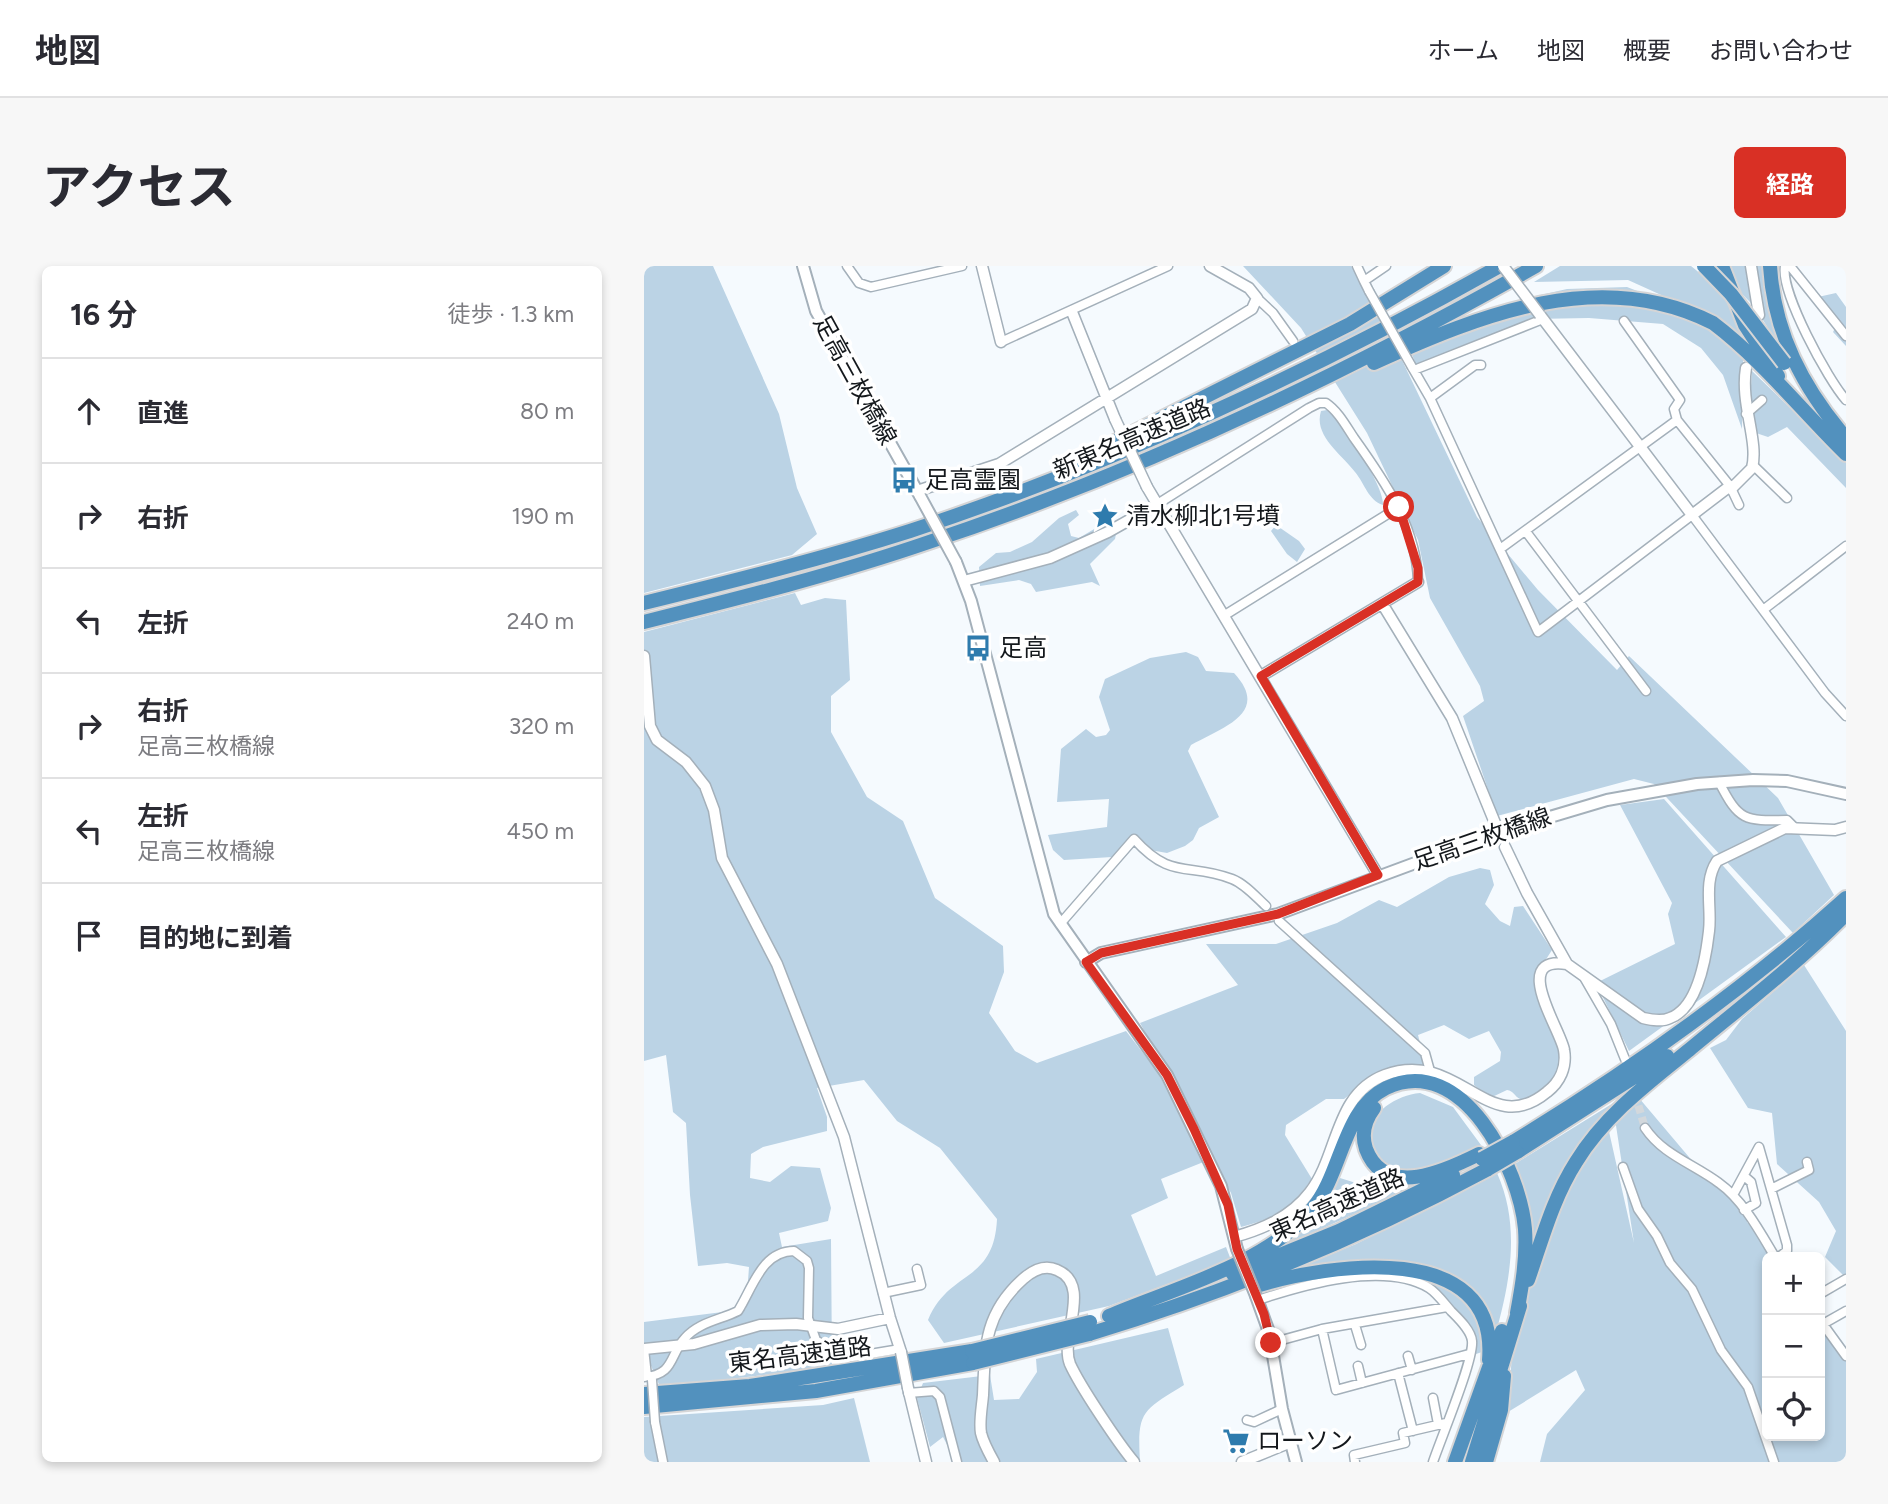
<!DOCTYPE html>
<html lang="ja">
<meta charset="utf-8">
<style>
body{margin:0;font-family:Figtree,"Noto Sans JP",sans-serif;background:#f7f7f7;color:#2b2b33}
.controls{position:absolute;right:21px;bottom:21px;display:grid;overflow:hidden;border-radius:10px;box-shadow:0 4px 10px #0003}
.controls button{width:63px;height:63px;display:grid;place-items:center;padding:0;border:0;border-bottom:2px solid #e1e1e2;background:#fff;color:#2b2b33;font:35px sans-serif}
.stop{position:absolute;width:21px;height:21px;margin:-16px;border:5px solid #d93025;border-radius:50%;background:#fff}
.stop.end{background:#d93025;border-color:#fff;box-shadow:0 2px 7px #0008}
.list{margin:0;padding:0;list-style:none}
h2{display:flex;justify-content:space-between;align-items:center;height:91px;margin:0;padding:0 28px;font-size:30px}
h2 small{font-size:23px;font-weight:400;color:#7c7c81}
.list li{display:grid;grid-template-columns:46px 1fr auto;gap:21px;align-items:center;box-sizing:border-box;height:105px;padding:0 28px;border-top:2px solid #e1e1e2}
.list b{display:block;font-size:26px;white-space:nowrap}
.list p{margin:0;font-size:23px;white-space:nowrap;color:#7c7c81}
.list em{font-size:23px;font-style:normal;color:#7c7c81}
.icon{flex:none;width:38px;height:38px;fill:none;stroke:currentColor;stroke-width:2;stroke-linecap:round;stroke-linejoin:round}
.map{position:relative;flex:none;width:1202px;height:1196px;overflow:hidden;border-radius:10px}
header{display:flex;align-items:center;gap:42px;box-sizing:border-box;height:98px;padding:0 35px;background:#fff;border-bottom:2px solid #e1e1e2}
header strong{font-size:33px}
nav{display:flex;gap:38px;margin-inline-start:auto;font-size:24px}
.intro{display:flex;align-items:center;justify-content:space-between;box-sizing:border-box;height:168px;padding:0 42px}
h1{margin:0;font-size:49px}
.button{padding:18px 32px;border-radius:10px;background:#d93025;color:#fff;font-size:24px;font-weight:700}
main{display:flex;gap:42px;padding:0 42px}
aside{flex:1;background:#fff;border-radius:10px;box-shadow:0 4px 10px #0003}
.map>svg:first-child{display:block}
</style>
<header>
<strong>地図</strong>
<nav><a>ホーム</a><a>地図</a><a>概要</a><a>お問い合わせ</a></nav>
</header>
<div class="intro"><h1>アクセス</h1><a class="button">経路</a></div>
<main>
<aside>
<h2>16 分<small>徒歩 · 1.3 km</small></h2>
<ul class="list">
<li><svg class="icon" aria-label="ahead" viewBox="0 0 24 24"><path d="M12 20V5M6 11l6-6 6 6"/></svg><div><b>直進</b></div><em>80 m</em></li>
<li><svg class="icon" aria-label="right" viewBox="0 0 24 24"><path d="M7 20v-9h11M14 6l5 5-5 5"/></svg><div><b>右折</b></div><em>190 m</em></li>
<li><svg class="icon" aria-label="left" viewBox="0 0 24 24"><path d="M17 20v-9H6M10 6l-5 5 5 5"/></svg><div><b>左折</b></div><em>240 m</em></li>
<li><svg class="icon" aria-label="right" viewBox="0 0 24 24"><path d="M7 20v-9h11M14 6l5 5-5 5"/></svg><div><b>右折</b><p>足高三枚橋線</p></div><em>320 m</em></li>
<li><svg class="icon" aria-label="left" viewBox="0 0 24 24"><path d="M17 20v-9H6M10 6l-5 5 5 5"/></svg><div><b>左折</b><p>足高三枚橋線</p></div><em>450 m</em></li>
<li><svg class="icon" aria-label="arrive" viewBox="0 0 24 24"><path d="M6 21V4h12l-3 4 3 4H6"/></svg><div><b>目的地に到着</b></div></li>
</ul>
</aside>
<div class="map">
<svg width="1202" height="1196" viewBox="0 0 1202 1196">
<rect width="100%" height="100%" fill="#f5fafe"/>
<path fill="#bbd3e5" d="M0,0H69L135,148L153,222L173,268L148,289L0,327Z
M599,0H707L745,67L833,251L894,324L973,404L985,390L1134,532L1190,629L1149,667L1010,518L990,513L853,550L819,450L840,435L836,420L786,332L774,274L723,167L657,62Z
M916,0H1047C1076,23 1093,46 1107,80L1068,52L984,14L890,16Z
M1082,0H1122L1141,89L1110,40L1086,16Z
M983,21C1028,38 1066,56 1099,93L1098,163L1079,109L1057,82L1019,58L945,52L890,53L773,101L767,86L875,34L923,23Z
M1192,27L1202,41V80L1189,66L1192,60L1174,31Z
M1108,105L1202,196V222L1143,161L1124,171L1112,167L1106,134Z
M683,144C699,157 741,221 739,239C724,234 721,218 711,206C699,189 669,170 677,145Z
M432,244L435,249L424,258L427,270L435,272L457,259L469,257L473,263L471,273L446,298L456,320L448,316L392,326L387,318L375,314L336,320L335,301L352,287L366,286L388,276L415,252Z
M632,259L655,275L661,283L653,296L643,288L627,265Z
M151,327L157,339L181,332L202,334L206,414L187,430V466L223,531L259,555L291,632L359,680L360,706L345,747L371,785L393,797L482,765L513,805L562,895L517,913L524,932L487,949L512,1010L582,981L587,994L465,1040L300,1077L284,1054C305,1003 350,1018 353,953L296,882L253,855L220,814L173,822L183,851V865L119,881L107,888L106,912L126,916L147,900L176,902L187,942L184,955L135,967L138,981L187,973L188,1101L16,1121L0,1083V1056L102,1043L105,1001L83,997L54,1000L46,929L42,857L29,846L22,789L0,795V366Z
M542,386L554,391L562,405L590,407C627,447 579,461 547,479L544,485L575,551L555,562L549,574L541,580L523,587L506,584L492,571L468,591L420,594L409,584L404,569L463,561L465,533L413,536L417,483L442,463L452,471L462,469L466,464L455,431L461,413L506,392Z
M1020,533L1142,671L985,785L952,717L1031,678L1024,648L1028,637L976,539Z
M836,602L846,604L850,619L841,638L856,655L866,660L870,641L879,640L908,684L890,712C896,748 942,797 896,825C891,827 882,835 876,833C870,830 870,825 863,824L846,832L830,819V811L856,795L857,786L845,765L825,773L800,759L774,769L782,801L736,806L700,833H682L642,859L641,869L668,913C646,943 632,952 597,961L587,927L496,757L594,719L562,678H632L693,657L735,634L753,641L805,611Z
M1160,699L1202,765V1012L1181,991L1192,965L1175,936L1133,898L1128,847L1104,842L1066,782L1082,774L1098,753Z
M776,827L809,841L837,879L793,902L753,906C748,897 737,897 732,889C711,856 746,830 776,827Z
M979,831L946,867L887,988L869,899Z
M995,832L1061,910L1074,916L1106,953L1103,956L1132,991H1123V1170H1176V1056L1202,1094V1196H896L903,1168L941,1124L932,1104L864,1146L870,1058L915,936L964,861L990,977L971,853Z
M729,905L783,915L642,979L665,956L696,912L712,917L721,915Z
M853,907C877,960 866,1017 851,1070L847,1052L830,1029L726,996L692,997L647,1005L712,978Z
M777,1012L808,1022L837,1052L838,1086L832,1088C827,1056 804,1029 777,1012Z
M524,1062L540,1119C498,1145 493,1145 496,1196H312L299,1171L286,1181L273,1132L279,1117L346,1109L350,1134L375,1133L393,1106L392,1093Z
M210,1132L226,1196H0V1151L179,1139Z"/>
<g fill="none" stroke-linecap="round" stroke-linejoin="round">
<path stroke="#d3d8dc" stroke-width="8" stroke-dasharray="8 4" stroke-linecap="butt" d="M991,828L1001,862"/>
<g stroke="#a4b0ba" stroke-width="11">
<path id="minor" d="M203,0L215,17L227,21L318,0
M713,0L720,15
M1141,0C1136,26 1184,114 1202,134
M1146,0L1202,70
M725,25L720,15L742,0
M613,32L629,47L649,75
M980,55L1036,134L1030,143L1033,154L1086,220L1095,239
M357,76L524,0
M768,101L786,132L894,366L1048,249L1181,427L1202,450
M770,104L899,53
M786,132L831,99H837
M1102,148L1118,134
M1109,199L1143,232
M512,239L665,142L675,137H682C694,145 702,160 710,172C740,214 773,261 774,316
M883,267L1002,425
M856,283L1033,154
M1119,344L1202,280
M581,349L755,241
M1075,516C1095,555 1100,555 1143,554L1150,561
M635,655L781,787L786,805
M416,658L490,573C528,615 544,596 588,613C601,618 612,631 622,640
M941,713L967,758L981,793
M1001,862C1019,889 1050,898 1075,917C1099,934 1116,966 1131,991
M979,901L994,943L1013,970L1026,997L1048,1023L1077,1084L1104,1121L1130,1196
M1100,910L1107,916L1112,937L1100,944
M1127,923L1165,904L1163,896
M1089,929L1115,881L1143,979V985L1135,991
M239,1027L277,1019L273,1003
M1176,1028L1202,1013
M614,1034C659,1019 740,995 785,1022C793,1027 800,1037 807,1045C814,1052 827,1064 828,1075C830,1094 797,1172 789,1196
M1176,1054L1202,1090
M1179,1058L1202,1045
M711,1059L717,1079
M678,1063L692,1124L825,1088
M627,1077L678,1063L803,1041
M0,1083L3,1110
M764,1090L768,1104
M714,1100L718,1117
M754,1107L769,1165
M0,1111C31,1109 25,1089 41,1072C55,1056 76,1054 94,1045C109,1021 118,985 150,985L163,995L165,1002L164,1052L172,1074L191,1087L208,1091L256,1083
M264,1127L290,1125L296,1131L313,1196
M789,1132L794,1158
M603,1154L610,1156L638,1143
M11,1156L19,1196
M711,1196L710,1189L761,1177L759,1167L802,1157"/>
</g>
<g stroke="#a4b0ba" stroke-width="13">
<path id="tertiary" d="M338,0L357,76
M1107,0L1115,49
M428,46L471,153
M896,49L1048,249L1086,220L1087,223L1108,202C1115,175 1096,138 1102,102
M503,221L734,609
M273,225L355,198L608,43L613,32L605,22L566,0
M320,315L406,292L464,266L512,239
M739,339L808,452L851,557
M0,390L6,460L13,474L42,496L61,520L70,544L78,592L133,698L200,871L246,1052L257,1086
M617,410L774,316
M861,581L883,627L923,698
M590,971C619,963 647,951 666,926C695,889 690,828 741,809C815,782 844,875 903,826C916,816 923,801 920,784C917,764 865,689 923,698L999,752C1008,754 1018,756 1026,752C1054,742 1062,691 1065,665C1068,642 1059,616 1073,595L1141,562L1191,564L1202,561
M0,1083L50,1078L116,1059L152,1058L194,1063L246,1052
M264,1122L282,1196
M350,1196C345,1187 339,1176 337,1167C335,1156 338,1141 339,1129C341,1081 340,1048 379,1013C388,1005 400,998 413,1004C449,1019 415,1071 426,1098C436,1120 474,1177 490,1196
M598,1196L647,1176"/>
</g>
<g stroke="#a4b0ba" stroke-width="14">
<path id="secondary" d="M159,0L172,45L276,230
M312,296L327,335L410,648L523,809L577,920L593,983
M442,696L457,687L634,648L852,567L963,534L1053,518L1109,514L1143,515L1202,528
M612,1030L625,1066L638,1143L652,1196"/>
</g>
<g stroke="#d5d5d6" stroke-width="18">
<path id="motorway" d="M1078,0L1101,59L1134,110
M1126,0C1130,67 1159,122 1202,172
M730,97C838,48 957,0 1069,57C1118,94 1158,145 1202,188
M469,177L706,58L800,0
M0,337C89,315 178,293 266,265C467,199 672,104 856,0
M0,356C96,332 192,308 285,276C496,206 699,109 892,0
M730,842C721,854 717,868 722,883C741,934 803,904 835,888
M869,876C987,804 1099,725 1202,632
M873,886L1023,790
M589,1008L695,965L809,909
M884,1014C898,974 909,932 932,896C960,850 1004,817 1045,784C1098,740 1153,698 1202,648
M612,1020C684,998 855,972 845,1094
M465,1050C530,1022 624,998 669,942C698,907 699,843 742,822C819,785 876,904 881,963C883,992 878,1020 873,1047
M445,1068C584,1026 716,972 844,903
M0,1128L106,1120L328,1085
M0,1141L172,1125L329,1097
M811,1196L858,1065
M828,1196L876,1040
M842,1196L857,1144L860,1110"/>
</g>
<use href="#minor" stroke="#fff" stroke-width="8"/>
<use href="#tertiary" stroke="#fff" stroke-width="10"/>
<use href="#secondary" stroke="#fff" stroke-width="10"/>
<use href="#motorway" stroke="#5291be" stroke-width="14"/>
<g stroke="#a4b0ba" stroke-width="11" stroke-linecap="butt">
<path id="minor-bridge" d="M725,25L768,101
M8,1114L11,1156"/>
</g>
<g stroke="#a4b0ba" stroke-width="13" stroke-linecap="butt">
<path id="tertiary-bridge" d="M859,0L896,49
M471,153L503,221
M257,1086L264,1122"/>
</g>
<g stroke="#a4b0ba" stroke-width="14" stroke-linecap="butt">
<path id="secondary-bridge" d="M276,230L312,296
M593,983L612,1030"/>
</g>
<g stroke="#d5d5d6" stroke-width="18" stroke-linecap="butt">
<path id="motorway-bridge" d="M1060,0L1087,28L1140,97
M838,893L869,876
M844,903L873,886
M328,1085L446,1056
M329,1097L445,1068"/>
</g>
<use href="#minor-bridge" stroke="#fff" stroke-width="8"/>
<use href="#tertiary-bridge" stroke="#fff" stroke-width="10"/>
<use href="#secondary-bridge" stroke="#fff" stroke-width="10"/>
<use href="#motorway-bridge" stroke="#5291be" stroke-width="14"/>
</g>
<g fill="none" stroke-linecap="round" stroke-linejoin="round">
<path stroke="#d93025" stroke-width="9" d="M627,1077L620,1048L593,983L584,939L550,863L523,809L442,696L457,687L634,648L734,609L617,410L774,316V302L755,241"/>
</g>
<defs>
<g id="bus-bare" transform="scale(2.1)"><path d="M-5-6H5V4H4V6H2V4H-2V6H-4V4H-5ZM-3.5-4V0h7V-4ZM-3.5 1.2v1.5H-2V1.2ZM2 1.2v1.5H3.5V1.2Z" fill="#2e7bad" stroke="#fff" stroke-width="2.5" paint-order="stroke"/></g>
<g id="sight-bare" transform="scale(2.1)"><path d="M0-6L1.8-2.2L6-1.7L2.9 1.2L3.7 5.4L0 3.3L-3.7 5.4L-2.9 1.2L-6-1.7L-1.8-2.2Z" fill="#2e7bad" stroke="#fff" stroke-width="2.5" paint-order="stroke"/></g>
<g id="supermarket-bare" transform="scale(2.1)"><path d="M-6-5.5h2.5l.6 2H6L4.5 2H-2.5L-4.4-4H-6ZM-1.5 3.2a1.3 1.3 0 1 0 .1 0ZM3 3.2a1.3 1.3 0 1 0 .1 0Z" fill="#2e7bad" stroke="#fff" stroke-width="2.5" paint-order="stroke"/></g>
</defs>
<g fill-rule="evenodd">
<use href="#bus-bare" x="260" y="214"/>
<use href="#sight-bare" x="461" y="250"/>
<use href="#bus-bare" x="334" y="382"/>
<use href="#supermarket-bare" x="592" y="1175"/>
</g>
<g text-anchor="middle" stroke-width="7" stroke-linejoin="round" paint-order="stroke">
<g font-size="24" fill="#14181c" stroke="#fff">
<text transform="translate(211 114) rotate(61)" y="8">足高三枚橋線</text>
<text transform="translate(488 173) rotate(-23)" y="8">新東名高速道路</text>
<text transform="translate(838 573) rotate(-19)" y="8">足高三枚橋線</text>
<text transform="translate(693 939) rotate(-24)" y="8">東名高速道路</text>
<text transform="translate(156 1089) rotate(-7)" y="8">東名高速道路</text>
</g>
<g font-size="24" fill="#14181c" stroke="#fff" text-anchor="start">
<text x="281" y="222">足高霊園</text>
<text x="482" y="258">清水柳北1号墳</text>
<text x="355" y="390">足高</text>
<text x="613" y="1183">ローソン</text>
</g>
</g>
</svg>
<div class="controls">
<button>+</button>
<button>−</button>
<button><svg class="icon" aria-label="locate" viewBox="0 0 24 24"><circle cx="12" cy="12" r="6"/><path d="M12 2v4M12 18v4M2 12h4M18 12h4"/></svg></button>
</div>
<div class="stop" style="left:755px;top:241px"></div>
<div class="stop end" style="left:627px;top:1077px"></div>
</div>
</main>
